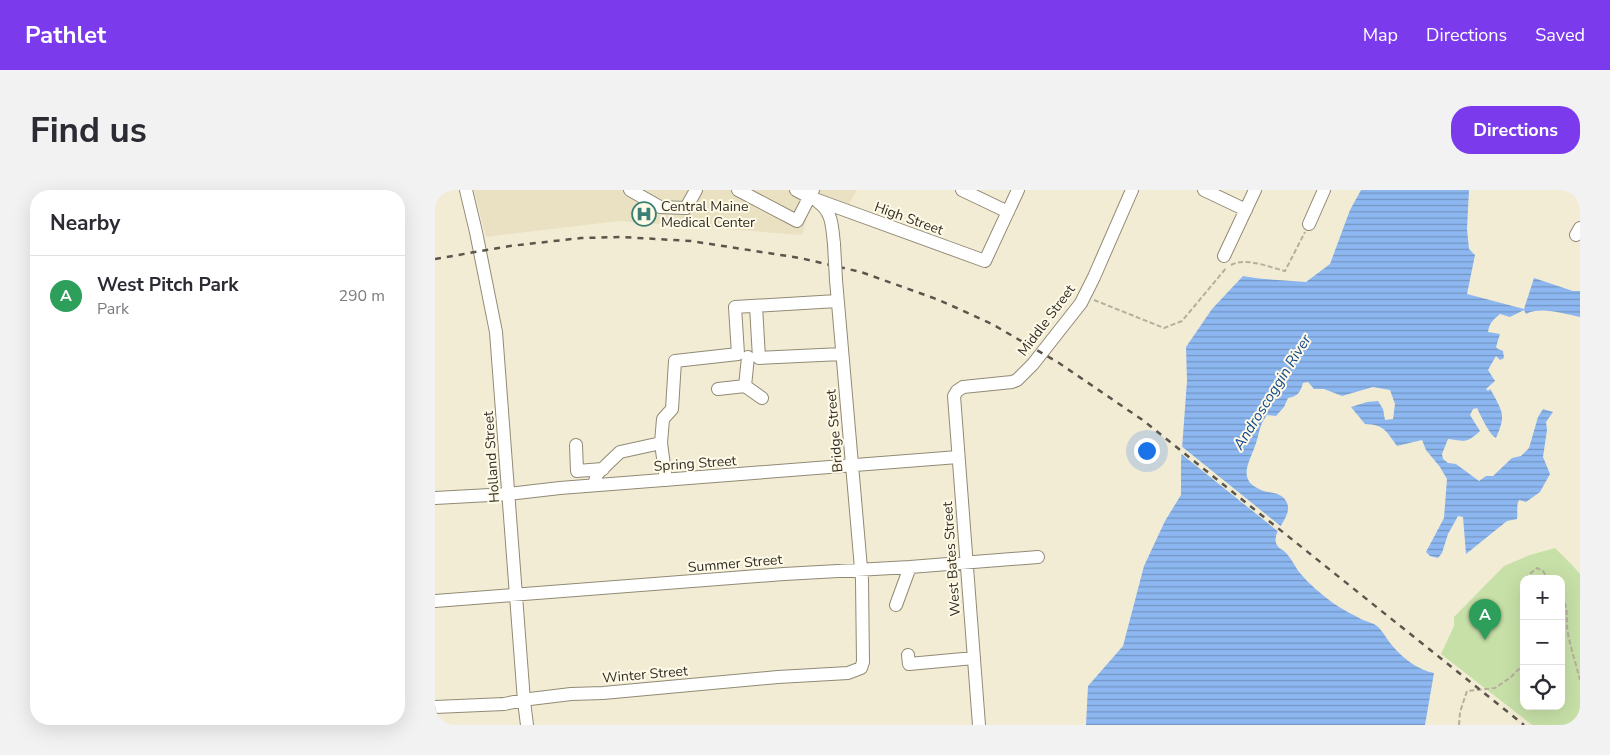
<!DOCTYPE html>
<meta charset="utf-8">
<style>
body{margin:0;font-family:"Nunito Sans",sans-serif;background:#f2f2f3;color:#2b2b33}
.controls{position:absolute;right:15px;bottom:15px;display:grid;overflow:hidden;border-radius:10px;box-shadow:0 5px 20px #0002}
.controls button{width:45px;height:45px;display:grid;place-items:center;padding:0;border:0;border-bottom:1px solid #e1e1e2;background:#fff;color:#2b2b33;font:25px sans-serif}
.you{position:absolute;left:711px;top:260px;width:18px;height:18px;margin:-12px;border:4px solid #fff;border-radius:50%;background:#1a73e8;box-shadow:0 0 0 8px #1a73e833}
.badge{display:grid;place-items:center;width:32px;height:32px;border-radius:50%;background:#7c3aed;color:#fff;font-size:16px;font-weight:700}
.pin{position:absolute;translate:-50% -41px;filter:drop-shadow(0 1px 2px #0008)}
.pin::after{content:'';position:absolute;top:26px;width:18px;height:15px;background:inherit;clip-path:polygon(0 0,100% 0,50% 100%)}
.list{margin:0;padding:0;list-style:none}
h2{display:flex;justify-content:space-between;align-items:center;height:65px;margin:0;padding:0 20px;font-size:21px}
h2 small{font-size:16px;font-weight:400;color:#7c7c81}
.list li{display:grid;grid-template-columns:32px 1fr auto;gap:15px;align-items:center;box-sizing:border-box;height:80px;padding:0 20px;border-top:1px solid #e1e1e2}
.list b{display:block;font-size:19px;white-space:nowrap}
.list p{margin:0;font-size:16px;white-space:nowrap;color:#7c7c81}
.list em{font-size:16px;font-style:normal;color:#7c7c81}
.icon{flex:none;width:28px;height:28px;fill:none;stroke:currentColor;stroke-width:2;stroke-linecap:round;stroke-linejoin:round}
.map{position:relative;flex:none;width:1145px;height:535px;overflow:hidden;border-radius:20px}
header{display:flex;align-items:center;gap:30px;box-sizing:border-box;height:70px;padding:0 25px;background:#7c3aed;color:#fff}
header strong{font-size:24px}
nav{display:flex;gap:28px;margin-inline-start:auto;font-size:18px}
.intro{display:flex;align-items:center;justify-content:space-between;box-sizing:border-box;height:120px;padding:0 30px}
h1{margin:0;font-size:35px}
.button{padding:12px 22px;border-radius:20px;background:#7c3aed;color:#fff;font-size:18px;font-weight:700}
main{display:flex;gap:30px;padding:0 30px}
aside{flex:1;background:#fff;border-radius:20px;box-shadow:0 5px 20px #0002}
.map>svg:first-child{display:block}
</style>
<header>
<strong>Pathlet</strong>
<nav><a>Map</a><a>Directions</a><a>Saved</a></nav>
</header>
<div class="intro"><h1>Find us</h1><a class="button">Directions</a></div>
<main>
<aside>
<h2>Nearby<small></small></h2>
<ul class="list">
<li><span class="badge" style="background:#2e9e5b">A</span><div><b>West Pitch Park</b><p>Park</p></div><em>290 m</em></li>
</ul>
</aside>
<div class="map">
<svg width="1145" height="535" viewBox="0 0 1145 535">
<defs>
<pattern id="water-rules" width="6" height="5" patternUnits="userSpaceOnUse" patternTransform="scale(1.25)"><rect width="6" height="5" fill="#8cb7f0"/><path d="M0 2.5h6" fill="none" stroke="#7395c2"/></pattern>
</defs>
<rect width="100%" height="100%" fill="#f3ecd5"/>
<path fill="#eae1c3" d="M39,0H422L414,14L388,5L375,18L367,45L184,31L51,47Z"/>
<path fill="#c7e0a7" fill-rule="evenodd" d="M1120,358L1138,376L1145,384V535H1097L1006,464L1019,436V427L1069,376L1095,365ZM1089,389H1126V516H1089Z"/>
<path fill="url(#water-rules)" d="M926,0H1034L1032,39L1034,59L1040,65L1032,104L1089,119L1099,88L1138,101H1145V127C1129,124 1106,116 1091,124L1089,120L1075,127L1065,124C1058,130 1054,133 1053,142L1065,144L1061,157L1063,159L1068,161L1069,168L1065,170L1061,166L1053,180L1060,191L1051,199L1053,201L1055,199L1057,202C1068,223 1071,225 1061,248C1054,244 1046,226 1042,218L1038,219L1035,225L1045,241C1031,254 1030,251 1013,249L1007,264L1008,269L1013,273L1021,274L1044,291L1051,286H1058L1077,268L1086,266L1094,258L1103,227L1108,219L1118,222L1111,232L1112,240L1108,267L1115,284L1105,302L1091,312L1084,310C1081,316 1083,322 1082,329L1072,331L1031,364L1028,327L1023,326L1013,344L1007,363L1003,368L995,366L991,362L1009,328L1012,289L1005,277L991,260L987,250L962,256C951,241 950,235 930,234L916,217L932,212L943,211L948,219L950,230L958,229L960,214L955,200L938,197L907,206L889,199H879L873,192L868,193C865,203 863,206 853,208L849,217L841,226L832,225C823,237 825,243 820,256C815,271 802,289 824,299C833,304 845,301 851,311C860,326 837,339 841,353C843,359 849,360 851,363C856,368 860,376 864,382C874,394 886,404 898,413C907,419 918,425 928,430C933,432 938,433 942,436C947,440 951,448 956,454C966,467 983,480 999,483L990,535H651L653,496L688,456L709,376L730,331L746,305V272L752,191L751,157L777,119L808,86C829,90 850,90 871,92L895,74L915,20Z"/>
<path fill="#f3ecd5" d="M745,255L848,338L845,343L744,262Z"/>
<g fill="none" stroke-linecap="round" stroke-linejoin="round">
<g stroke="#908a75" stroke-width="14">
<path id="minor" d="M31,0L41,42L61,142L89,511L92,535
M195,0L225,17L251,18L261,0
M303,0L362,31L378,0
M361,0L374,7L550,71L583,0
M527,0L573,22
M769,0L811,20
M383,12C398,22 397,38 399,54
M874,34L889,0
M1141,45L1145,38
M789,66L820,0
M321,116L324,168L407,164
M310,196L327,208
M283,199L310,196L313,167
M141,255L142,281L168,279
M231,290L226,253L228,229L237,219L240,171L303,164L300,117L402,111
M159,295L162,284L185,262L226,253
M0,308L73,304L125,298L523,267
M0,411L349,384L475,377L603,367
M461,415L475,377
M473,465L474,474L539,468
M0,517L69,514L95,509L136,504L168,503L343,487L413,483L426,478L428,472L427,390L401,90
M544,535L519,206L522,201L528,197L577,192L582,190L598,174L646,113L659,87L697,0"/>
</g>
<path stroke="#b5af9d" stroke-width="2" stroke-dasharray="5 2.5" stroke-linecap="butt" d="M796,75C811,67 834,77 850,81L870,42
M659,110L729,138L747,131L792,77
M1092,389L1091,387L1102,378L1108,381L1113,389
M1126,406C1135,419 1130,430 1133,444C1136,459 1141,474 1145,490
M1024,535L1025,522L1032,501L1060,498L1076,487L1089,474"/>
<use href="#minor" stroke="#fff" stroke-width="12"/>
<path stroke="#5a564b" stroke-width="2.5" stroke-dasharray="6 6" stroke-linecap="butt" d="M0,69L75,56L146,48L186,47L256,51L365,68L426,82L504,110L557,134L624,173L709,231L1089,535"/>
<g stroke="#908a75" stroke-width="14" stroke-linecap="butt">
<path id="minor-bridge" d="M399,54L401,90"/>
</g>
<use href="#minor-bridge" stroke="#fff" stroke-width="12"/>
</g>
<defs>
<g id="hospital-ring" transform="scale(1.25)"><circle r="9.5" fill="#fffae7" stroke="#3b8074" stroke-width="1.5"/><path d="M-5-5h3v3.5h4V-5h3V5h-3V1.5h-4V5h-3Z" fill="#3b8074"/></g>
</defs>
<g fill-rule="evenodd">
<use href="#hospital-ring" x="209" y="24"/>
</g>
<g text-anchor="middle" stroke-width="4" stroke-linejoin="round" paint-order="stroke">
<g font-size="14" fill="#302d25" stroke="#fffae7" text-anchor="start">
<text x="226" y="21">Central Maine<tspan x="226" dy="16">Medical Center</tspan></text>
</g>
<g font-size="14" fill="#302d25" stroke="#fffae7">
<text transform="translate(474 28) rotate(20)" y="5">High Street</text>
<text transform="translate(611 130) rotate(-53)" y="5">Middle Street</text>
<text transform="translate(399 241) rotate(-95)" y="5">Bridge Street</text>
<text transform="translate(56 267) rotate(-94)" y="5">Holland Street</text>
<text transform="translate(260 273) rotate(-4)" y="5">Spring Street</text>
<text transform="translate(516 369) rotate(-94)" y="5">West Bates Street</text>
<text transform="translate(300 373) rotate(-5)" y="5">Summer Street</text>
<text transform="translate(210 484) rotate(-5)" y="5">Winter Street</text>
</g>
<g font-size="15" font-style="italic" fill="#12498c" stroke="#fffae7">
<text transform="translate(837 202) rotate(-58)" y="5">Androscoggin River</text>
</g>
</g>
</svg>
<div class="controls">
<button>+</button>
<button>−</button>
<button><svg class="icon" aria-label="locate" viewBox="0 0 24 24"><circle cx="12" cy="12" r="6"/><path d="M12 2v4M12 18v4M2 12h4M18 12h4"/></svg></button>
</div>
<div class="you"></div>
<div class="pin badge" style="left:1050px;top:450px;background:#2e9e5b">A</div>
</div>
</main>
